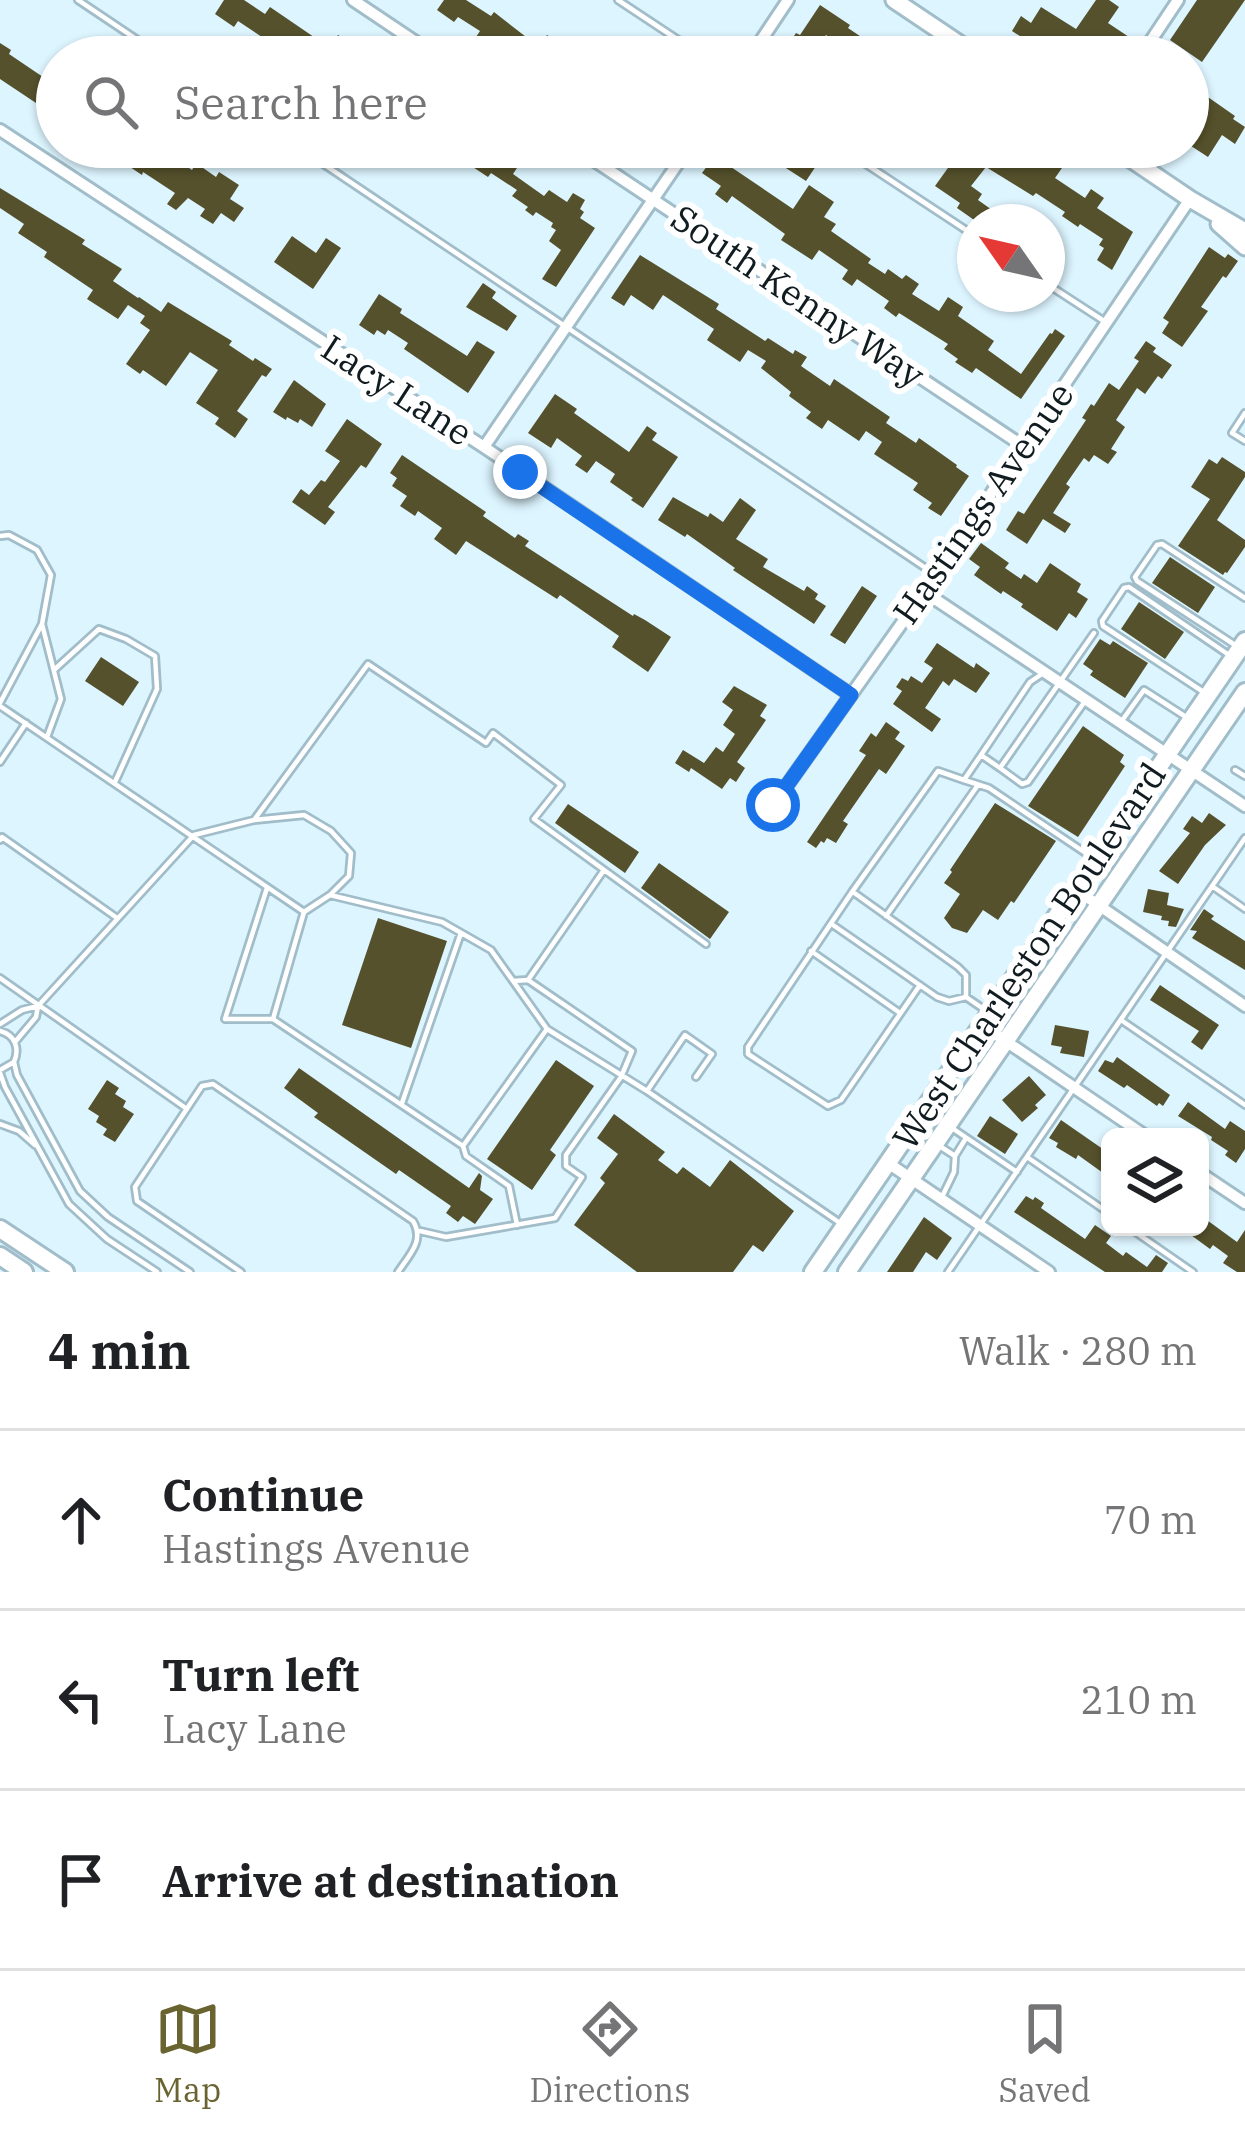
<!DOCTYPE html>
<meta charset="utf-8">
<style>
body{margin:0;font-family:"IBM Plex Serif",serif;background:#f2f2f2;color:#202124}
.controls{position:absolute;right:36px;bottom:36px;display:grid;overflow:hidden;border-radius:18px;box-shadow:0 3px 9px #0004}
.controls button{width:108px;height:108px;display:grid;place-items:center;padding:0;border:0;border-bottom:3px solid #e0e0e0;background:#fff;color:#202124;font:60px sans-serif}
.compass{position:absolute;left:957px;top:204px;width:108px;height:108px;border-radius:50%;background:#fff;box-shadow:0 3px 9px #0004;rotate:304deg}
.stop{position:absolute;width:36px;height:36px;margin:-27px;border:9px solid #1a73e8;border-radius:50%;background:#fff}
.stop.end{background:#1a73e8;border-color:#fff;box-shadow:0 3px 12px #0008}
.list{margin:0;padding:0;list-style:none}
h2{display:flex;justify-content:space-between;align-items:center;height:156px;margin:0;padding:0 48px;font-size:51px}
h2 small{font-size:39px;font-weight:400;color:#757577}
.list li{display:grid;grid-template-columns:78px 1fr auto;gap:36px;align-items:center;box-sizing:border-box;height:180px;padding:0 48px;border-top:3px solid #e0e0e0}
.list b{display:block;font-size:45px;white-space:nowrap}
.list p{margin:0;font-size:39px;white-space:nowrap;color:#757577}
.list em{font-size:39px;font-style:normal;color:#757577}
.icon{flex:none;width:66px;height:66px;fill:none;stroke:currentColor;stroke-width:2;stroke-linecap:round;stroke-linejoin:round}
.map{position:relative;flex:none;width:1245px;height:1272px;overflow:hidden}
.search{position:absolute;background:#fff;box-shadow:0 3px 9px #0004;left:36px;right:36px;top:36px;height:132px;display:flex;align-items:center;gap:30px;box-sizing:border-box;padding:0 42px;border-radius:66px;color:#757577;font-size:45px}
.sheet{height:696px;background:#fff}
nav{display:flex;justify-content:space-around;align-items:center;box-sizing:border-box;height:168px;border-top:3px solid #e0e0e0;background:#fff;font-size:33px;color:#757577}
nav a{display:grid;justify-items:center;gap:6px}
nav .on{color:#696330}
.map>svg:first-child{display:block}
</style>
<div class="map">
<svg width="1245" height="1272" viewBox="0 0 1245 1272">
<rect width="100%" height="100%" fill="#ddf5ff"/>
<path fill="#55512c" d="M224,0H244L265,14L270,7L330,48L338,35L349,42L341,55L345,57H312L287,41L286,44L278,39L274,45L238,21L234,27L215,14Z
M444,0H466L491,16L494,12L539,47L547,35L581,57H506L476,37L480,31L458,17L454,22L437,10Z
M1096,0H1109L1119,7L1108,23L1132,39L1120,57H1052L1012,31L1021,16L1031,23L1041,7L1076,29Z
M1197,0H1245L1202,62L1170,40Z
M820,5L850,25L848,28L891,57H839L845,48L826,35L812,57H780L796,33L800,35Z
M0,43L11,50L9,54L43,77L57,56V117L0,79Z
M1205,95L1235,116L1233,119L1245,127L1235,144L1222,135L1208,157L1188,144V120Z
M138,147H158L192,170L196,163L216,177L219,172L239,185L230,199L244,208L234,222L221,213L213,224L200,216L205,209L188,198L176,210L167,204L175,193L143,172L142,175L127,165Z
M442,147H485L517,168L513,174L544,196L549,190L567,202L573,193L585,200L580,209L584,212L580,218L595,228L556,287L542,279L561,250L549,241L556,230L551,227L553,223L536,212L533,216L525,210L528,207L512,196L517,190L491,173L488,177L453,154L448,161L438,154Z
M721,147H745L731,167L793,209L809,185L834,202L824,217L836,224L831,231L871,259L868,263L885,274L888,269L902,279L906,275L919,284L912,294L939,311L948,297L963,307L958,316L994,341L988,350L1021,374L1050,333L1052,334L1055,329L1065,336L1021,399L976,368L972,373L955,362L958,359L944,349L948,344L899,313L896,317L884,308L889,301L857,279L852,286L842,279L848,270L819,250L812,260L781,240L785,234L732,196L727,203L715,194L721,186L702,173Z
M784,147H800L820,160L806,181L775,161Z
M963,147H1029L1062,168L1055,178L1085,198L1091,189L1104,198L1097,208L1133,232L1112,270L1097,260L1104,248L1099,245L1103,239L1080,224L1078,227L1062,216L1065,212L1036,193L1033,196L986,167L971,186L982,194L978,200L1009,222H977L957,208L960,203L935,186Z
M0,188L85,240L82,244L122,269L113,281L138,298L139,297L161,312L168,302L232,341L229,345L253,361L255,358L272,369L266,377L262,375L237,411L248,419L235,438L215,424L219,418L196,403L218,370L190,352L166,386L143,370L140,374L126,364L150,330L140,323L145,316L128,305L118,319L87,299L93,290L44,257L47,252L18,233L24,224L0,208Z
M292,236L316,253L326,238L341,248L313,289L274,262Z
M1209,247L1225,258L1228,254L1238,261L1226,278L1223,276L1201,307L1208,311L1182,347L1162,333L1169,322L1163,318Z
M640,255L719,304L716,309L765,341L768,338L793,354L795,350L807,357L801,366L830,386L834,379L890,417L886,423L916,443L919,438L957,465L956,467L969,476L941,516L928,508L932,503L913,490L918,483L874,454L882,442L866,431L859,441L828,420L822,429L806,418L811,412L789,396L791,392L761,368L766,361L748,350L740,362L707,340L714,329L663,295L653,310L631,295L624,306L611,298Z
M483,283L496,292L492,298L517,316L507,331L466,307Z
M379,294L402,309L400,313L467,356L477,341L495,352L468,393L404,349L408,343L388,330L385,335L377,330L374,335L359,325Z
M1146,341L1156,348L1153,352L1172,365L1162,379L1158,376L1145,394L1137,388L1116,420L1125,427L1111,449L1117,452L1108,464L1094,455L1089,462L1084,458L1066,484L1070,487L1053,513L1071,524L1065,533L1043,519L1027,544L1006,530L1018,511L1024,514L1086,420L1082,418L1091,404L1094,406L1109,383L1119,390L1139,361L1134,358Z
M294,380L326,404L312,427L300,419L298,423L287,417L286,420L273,412Z
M555,394L577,409L574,413L629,452L647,426L657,433L652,440L678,457L643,508L631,500L633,498L610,482L615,474L596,461L587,473L575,465L582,456L557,438L551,448L528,433Z
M347,419L382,444L366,468L361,465L328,507L335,512L325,525L292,502L301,489L309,495L321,480L325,482L340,461L325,451Z
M402,455L486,512L483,516L515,538L518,534L529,541L525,546L633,616L634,614L645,620L671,637L648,672L612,647L619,636L560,595L557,599L466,541L456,555L434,539L442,528L418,511L415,516L400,506L407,496L392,486L397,478L390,473Z
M1222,457L1245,472V477L1217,520L1245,540V547L1227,573L1225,572L1223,575L1178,546L1210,499L1191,487L1209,459L1217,464Z
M673,497L708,517L710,513L723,522L740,498L756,510L736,539L768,559L763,567L804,591L807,586L818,594L815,599L826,606L814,624L733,570L735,568L687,534L685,537L658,520Z
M981,543L1009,563L1005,568L1021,579L1024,574L1037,583L1050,563L1081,584L1077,592L1088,599L1076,618L1069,613L1057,631L1021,607L1023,604L1003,591L1001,594L974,575L980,567L969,559Z
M1170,557L1215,587L1198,613L1152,583Z
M862,586L877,596L845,644L830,635Z
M1139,602L1184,632L1165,659L1121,629Z
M1100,639L1110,645L1113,641L1148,663L1125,698L1090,675L1093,671L1083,664Z
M937,643L974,668L976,663L990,673L976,693L954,679L949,686L943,681L925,708L941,719L932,732L893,704L902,691L896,687L902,678L908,681L911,676L922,683L933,668L924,662Z
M101,657L139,682L123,706L85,681Z
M734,686L767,705L760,716L766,720L737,762L745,768L736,782L730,778L722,789L691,768L689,772L675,763L683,750L704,763L716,747L723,752L735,734L723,725L733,710L722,702Z
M886,722L900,732L895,739L905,746L886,774L879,769L843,821L848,824L836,843L827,838L824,843L821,841L816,848L807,842L866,755L859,751L871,733L876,737Z
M1083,726L1124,755L1120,762L1125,766L1078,837L1028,806Z
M995,803L1056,841L1014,903L1011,901L998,920L983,910L967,933L952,928L944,918L960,894L944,883L952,872L950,870Z
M568,804L639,852L625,873L555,823Z
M1209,813L1226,825L1205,845L1178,884L1159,871L1190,833L1183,829L1192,816L1202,823Z
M659,863L729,912L710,939L641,888Z
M1148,889L1169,893L1167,905L1184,909L1176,927L1168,926L1169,921L1161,920L1162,916L1143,912Z
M1204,909L1214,916L1211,919L1245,941V970L1192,938L1197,931L1190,930Z
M378,918L447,941L411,1048L342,1025Z
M1160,985L1219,1025L1202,1050L1191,1042L1199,1031L1150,1000Z
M1055,1025L1089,1031L1084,1057L1060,1053L1062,1047L1051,1045Z
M1117,1057L1170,1095L1163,1106L1159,1103L1157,1106L1127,1085L1124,1088L1098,1071L1105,1060L1113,1063Z
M556,1060L594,1086L550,1150L556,1155L532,1190L487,1159Z
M299,1068L469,1188L479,1173L482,1176L480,1190L493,1199L475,1224L463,1216L458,1222L446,1213L451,1206L399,1170L396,1174L314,1117L318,1113L284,1088Z
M1029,1076L1046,1095L1035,1105L1038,1108L1022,1122L1002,1100Z
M107,1080L119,1088L115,1094L126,1101L123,1107L134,1114L115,1142L103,1135L107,1129L96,1122L99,1116L88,1109Z
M1188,1102L1225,1129L1230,1121L1245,1131V1149L1236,1163L1225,1155L1228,1151L1211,1140L1212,1137L1178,1116Z
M614,1114L665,1152L658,1160L677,1174L683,1167L710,1187L730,1160L794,1211L763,1252L753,1245L733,1272H637L574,1225L605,1183L600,1178L618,1154L597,1138Z
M990,1116L1018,1134L1005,1154L977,1136Z
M1061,1120L1110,1154V1178L1078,1155L1076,1159L1056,1147L1058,1143L1049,1138Z
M1026,1196L1033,1200L1035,1197L1044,1203L1041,1208L1085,1239L1095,1225L1111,1236L1106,1243L1123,1256L1126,1252L1147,1267L1156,1255L1168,1263L1162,1272H1105L1014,1212Z
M1200,1215L1237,1242L1245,1230V1272H1237L1223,1263L1228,1256L1213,1245L1210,1249L1180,1227H1200Z
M924,1217L952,1238L937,1260L926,1252L913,1272H887Z"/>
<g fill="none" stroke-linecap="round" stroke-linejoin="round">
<g stroke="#a0bdc9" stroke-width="10">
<path id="lane" d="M78,0L163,57
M618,0L704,57
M298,147L936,575
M840,147L975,236
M1047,284L1107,323
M1245,413L1232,433L1245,441
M0,536L9,535L37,550L51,575L42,624L61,699L47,737
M1235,645L1137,581L1135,577L1157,545L1162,544L1245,598
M54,670L99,629L126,639L155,656L157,689L115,782
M1202,691L1103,626L1102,621L1124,588L1129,587L1229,655
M0,703L42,624
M1083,704L1028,782L1022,784L1000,768L1094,633
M0,706L304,912L273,1019L463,1146L547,1029L647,1091L685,1035L712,1054L696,1077
M1121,722L1144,690L1186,717
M981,755L1030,682L1042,674
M0,762L26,723
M1235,770L1245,776
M964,780L989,788L1090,856
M254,820L304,815L331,831L351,853L349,876L330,895
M0,840L2,837L117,918
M1212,886L1245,909
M267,888L225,1019H273
M853,892L958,967L966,975V997
M304,912L330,895L442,922L491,950L547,1029
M886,916L978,785
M833,925L937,997L949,1001L966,997L985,1010
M811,951L900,1013
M0,978L187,1109
M513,981L528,980L604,870
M920,985L841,1100L828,1106L748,1054V1047L852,892L938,771L964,780L981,755L1000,768
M1121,1020L1245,1105
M0,1024L22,1010L38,1006
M0,1031C15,1035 20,1048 14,1062L0,1070
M15,1042L36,1017L38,1006L194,835L254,820L368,664L486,743L493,733L561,785L534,819L706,944
M14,1062L17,1075L80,1191L108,1217L190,1272
M0,1073L5,1087L69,1204L107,1239L157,1272
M647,1091L840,1223
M402,1103L461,933
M0,1124L19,1131L35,1145
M952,1128L1017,1172
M938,1145L955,1156L954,1172L941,1199
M463,1146L466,1156L509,1186L517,1225
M955,1156L966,1138
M1027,1157L1110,1214
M1128,1227L1193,1272
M420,1231L446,1237L555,1218L582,1177L566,1166V1155L621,1077L632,1051L528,980
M241,1272L137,1201L135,1187L202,1086L213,1084L413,1221C425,1241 409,1255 398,1272
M948,1272L1245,838"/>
</g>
<g stroke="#a0bdc9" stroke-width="16">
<path id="street" d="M353,0L438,57
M750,57L788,0
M1140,57L1178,0
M0,130L484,447L851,695
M574,147L1023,446
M484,447L689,147
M923,591L1245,806
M773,805L936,575L1190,199
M1075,889L1245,1006
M982,1025L1147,1137
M888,1163L1049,1272
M1200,1173L1245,1203"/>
</g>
<g stroke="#a0bdc9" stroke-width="21">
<path id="secondary" d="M894,0L979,57
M1113,147L1190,199L1245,231
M1219,224L1245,247"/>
</g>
<g stroke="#a0bdc9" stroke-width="22">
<path id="primary" d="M0,1229L65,1272
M0,1256L24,1272
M813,1272L1245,641
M847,1272L1245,692"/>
</g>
<use href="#lane" stroke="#fff" stroke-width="4.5"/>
<use href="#street" stroke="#fff" stroke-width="10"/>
<use href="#secondary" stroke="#fff" stroke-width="15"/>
<use href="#primary" stroke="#fff" stroke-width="16"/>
</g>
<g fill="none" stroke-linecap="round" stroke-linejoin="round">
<path stroke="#1a73e8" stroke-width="15" d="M520,472L851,695L773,805"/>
</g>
<g text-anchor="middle" stroke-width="12" stroke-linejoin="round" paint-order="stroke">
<g font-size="36" fill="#111c20" stroke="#fff">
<text transform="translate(798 296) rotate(34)" y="13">South Kenny Way</text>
<text transform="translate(397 390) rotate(33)" y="13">Lacy Lane</text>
<text transform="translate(983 503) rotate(-55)" y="13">Hastings Avenue</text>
<text transform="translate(1029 956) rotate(-56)" y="13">West Charleston Boulevard</text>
</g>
</g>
</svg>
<div class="controls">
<button><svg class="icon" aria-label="layers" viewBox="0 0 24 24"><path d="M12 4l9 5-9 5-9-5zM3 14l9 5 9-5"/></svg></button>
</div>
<svg class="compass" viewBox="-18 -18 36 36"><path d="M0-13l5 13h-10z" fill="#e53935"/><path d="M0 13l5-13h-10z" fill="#757577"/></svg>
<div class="stop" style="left:773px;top:805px"></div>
<div class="stop end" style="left:520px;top:472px"></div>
<div class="search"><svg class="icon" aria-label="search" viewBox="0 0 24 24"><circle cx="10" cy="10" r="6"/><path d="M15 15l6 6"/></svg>Search here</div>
</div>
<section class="sheet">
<h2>4 min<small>Walk · 280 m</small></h2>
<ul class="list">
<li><svg class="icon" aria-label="ahead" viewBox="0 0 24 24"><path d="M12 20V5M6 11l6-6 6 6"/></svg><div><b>Continue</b><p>Hastings Avenue</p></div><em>70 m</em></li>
<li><svg class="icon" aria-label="left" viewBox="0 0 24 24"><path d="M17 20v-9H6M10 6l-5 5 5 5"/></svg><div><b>Turn left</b><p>Lacy Lane</p></div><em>210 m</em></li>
<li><svg class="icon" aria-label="arrive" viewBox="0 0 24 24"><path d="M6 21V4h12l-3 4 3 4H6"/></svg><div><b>Arrive at destination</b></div></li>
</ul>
</section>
<nav>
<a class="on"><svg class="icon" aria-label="map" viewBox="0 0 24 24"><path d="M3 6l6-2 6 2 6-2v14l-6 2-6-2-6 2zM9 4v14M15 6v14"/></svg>Map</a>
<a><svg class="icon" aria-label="directions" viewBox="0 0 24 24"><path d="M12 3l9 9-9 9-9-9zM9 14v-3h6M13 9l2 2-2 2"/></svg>Directions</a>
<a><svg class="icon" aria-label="saved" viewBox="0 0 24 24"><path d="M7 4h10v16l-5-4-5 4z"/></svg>Saved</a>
</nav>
